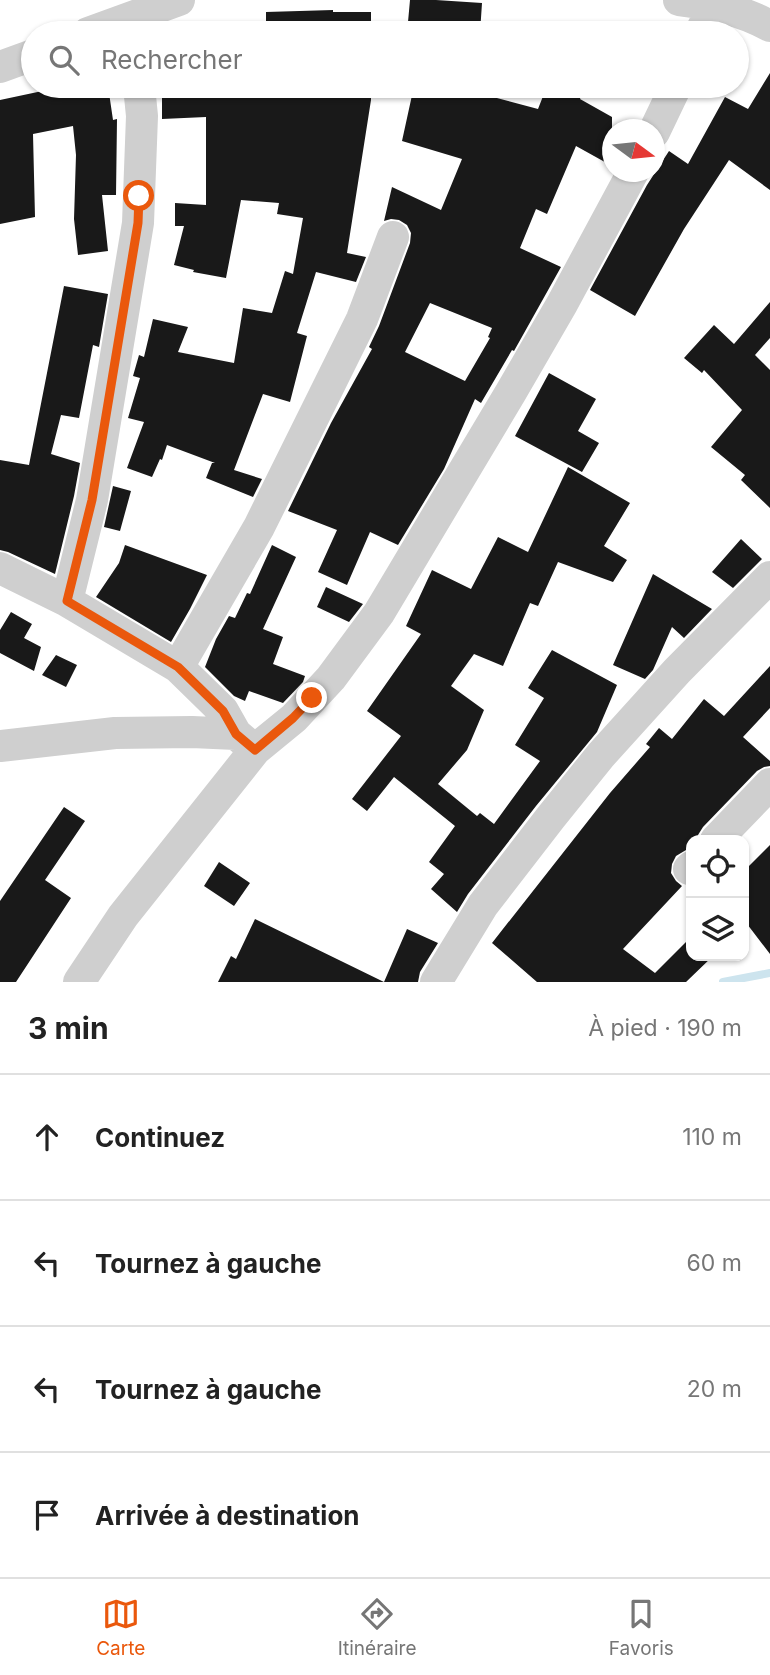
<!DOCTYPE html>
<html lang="fr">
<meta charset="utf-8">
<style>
body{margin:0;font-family:Inter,sans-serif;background:#f2f2f2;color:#222}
.controls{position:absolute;right:21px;bottom:21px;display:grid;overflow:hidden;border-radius:14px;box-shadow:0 2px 5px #0004}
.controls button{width:63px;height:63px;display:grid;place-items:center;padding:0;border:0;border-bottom:2px solid #e0e0e0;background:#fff;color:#222;font:35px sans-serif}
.compass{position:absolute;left:602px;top:119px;width:63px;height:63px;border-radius:50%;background:#fff;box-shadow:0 2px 5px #0004;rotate:105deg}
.stop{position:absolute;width:21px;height:21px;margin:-16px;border:5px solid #ea580c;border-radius:50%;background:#fff}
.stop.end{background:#ea580c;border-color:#fff;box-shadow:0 2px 7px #0008}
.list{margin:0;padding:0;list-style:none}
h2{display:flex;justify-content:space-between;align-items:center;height:91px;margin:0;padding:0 28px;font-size:30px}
h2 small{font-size:23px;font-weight:400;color:#767676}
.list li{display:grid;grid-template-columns:46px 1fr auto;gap:21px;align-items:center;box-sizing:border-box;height:126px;padding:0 28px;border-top:2px solid #e0e0e0}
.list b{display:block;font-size:26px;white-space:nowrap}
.list em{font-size:23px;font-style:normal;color:#767676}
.icon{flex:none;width:38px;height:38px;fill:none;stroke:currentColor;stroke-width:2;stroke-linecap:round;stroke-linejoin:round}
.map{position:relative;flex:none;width:770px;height:982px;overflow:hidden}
.search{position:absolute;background:#fff;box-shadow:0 2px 5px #0004;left:21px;right:21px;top:21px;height:77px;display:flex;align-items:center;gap:18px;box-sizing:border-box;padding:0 24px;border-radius:38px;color:#767676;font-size:26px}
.sheet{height:595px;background:#fff}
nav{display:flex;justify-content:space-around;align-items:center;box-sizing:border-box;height:98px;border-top:2px solid #e0e0e0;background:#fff;font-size:19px;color:#767676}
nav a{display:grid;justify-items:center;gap:4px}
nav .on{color:#ea580c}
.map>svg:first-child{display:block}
</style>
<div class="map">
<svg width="770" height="982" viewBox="0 0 770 982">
<rect width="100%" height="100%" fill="#fff"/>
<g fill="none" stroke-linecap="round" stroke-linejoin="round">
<path stroke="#cde4ee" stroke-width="8" d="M723,982L770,973"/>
</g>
<path fill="#191919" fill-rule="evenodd" d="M410,0H436L482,3L480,33H407Z
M333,10V12H371V33H266V12Z
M770,73V190L729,160L684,229L635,316L590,290L647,185L669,151L688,164L725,97L748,109Z
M79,86H108L113,120L117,119L116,195H102L108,251L78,255L74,219L76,155L73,126L33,134L35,217L0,224V100L47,90Z
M248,86H371V100L347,253L366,257L356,282L316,272L297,333L307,336L290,402L263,394L234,470L262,479L253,497L206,478L212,463H215L167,445L162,460L160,459L152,477L127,468L144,422L128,418L140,378L133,376L139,355L144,357L153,319L188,327L178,352L234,363L243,308L272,313L285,271L293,274L303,218L277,214L279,203L241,200L226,278L193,272L194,270L174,265L184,226H175V203L206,205V117L162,119V94L205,93L206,95L249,93Z
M414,86H452L538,109L547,86H585L580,99L612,117V166L576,146L547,214L536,209L520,248L561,267L514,351L512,350L481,403L475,399L444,469L398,545L370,532L347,585L318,572L337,530L288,511L331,423L372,349L369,347L379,326L410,243L411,233L407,225L399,220L391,219L384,221L392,187L441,210L462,159L402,141ZM430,303L492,328L488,337L490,338L465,381L405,352Z
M64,286L108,294L99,347L93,345L79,418L61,415L51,454L80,463L74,496L55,574L8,552L0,550V460L29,465Z
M770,302V338L755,355L770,370V508L741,480L745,475L711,447L742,410L704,370L702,373L684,358L714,325L734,344Z
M549,373L596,399L578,431L599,443L582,472L515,436Z
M568,467L630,503L604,546L627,560L613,582L558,562L538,606L530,603L503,666L474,654L451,686L484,710L467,750L438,784L477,816L480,813L494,824L540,761L515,745L544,698L528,688L552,650L617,685L597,732L536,806L468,894L457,912L431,889L444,874L429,862L455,826L394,777L367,811L352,799L401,736L367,711L421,634L406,626L432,570L471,589L498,537L528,552Z
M113,486L131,491L120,531L104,527Z
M741,539L762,559L733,588L712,572Z
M125,545L207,575L190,609L171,642L96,597L119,563Z
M272,545L296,557L263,629L283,637L273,664L305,676L303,682L283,703L249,691L245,701L234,696L205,667L216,639L229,616L235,618L247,593L250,594Z
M653,574L712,609L684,638L672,627L653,670L645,679L613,665Z
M326,587L363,604L349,622L317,607Z
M11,612L32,624L24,638L41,647L34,671L0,653V630Z
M56,655L77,665L66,687L42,675Z
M770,666V708L743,737L770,761V766L764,767L757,771L703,827L698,835V840H691V849L686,850L676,856L672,864L671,873L676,881L682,886L623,949L655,973L691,937V956H713L686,982H537L492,943L610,793L650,747L646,744L659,728L672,739L704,699L724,716Z
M64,807L85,821L45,880L71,898L16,982H0V901Z
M770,845V954L744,920V871Z
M219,862L250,883L234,906L204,886Z
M255,919L384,982L407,929L438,943L420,972L418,982H218L231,956L236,959Z"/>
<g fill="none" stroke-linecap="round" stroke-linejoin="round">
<path stroke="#cfcfcf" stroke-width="32" d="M679,0C711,4 741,10 770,26
M88,33L179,0
M700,33L717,0
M0,67L33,55
M654,132L676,86
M0,568L67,601L178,667L223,711L236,734
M67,601L92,500L138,223L142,116L139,86
M178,667L259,527L362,319L393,237
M0,746L115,733L192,732L236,734L249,745
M716,840L770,784
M689,869L691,867
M79,982L123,916L255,750L294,718L331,678L379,613L511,392L562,304L633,172
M436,982L483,905L551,817L601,755L677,671L770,577"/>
</g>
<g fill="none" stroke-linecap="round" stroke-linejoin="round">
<path stroke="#ea580c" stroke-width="9" d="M139,196L138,223L92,500L67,601L178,667L223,711L236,734L255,750L293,718L312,698"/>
</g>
</svg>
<div class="controls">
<button><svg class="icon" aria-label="locate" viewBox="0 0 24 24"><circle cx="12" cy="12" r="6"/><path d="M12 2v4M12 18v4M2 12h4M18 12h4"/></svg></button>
<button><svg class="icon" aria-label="layers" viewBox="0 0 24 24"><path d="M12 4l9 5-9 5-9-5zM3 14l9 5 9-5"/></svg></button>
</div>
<svg class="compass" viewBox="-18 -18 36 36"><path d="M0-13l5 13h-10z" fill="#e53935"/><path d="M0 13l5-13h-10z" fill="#767676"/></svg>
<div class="stop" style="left:139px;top:196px"></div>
<div class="stop end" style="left:312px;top:698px"></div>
<div class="search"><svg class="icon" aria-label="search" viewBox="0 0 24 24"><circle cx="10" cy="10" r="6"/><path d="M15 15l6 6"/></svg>Rechercher</div>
</div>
<section class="sheet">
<h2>3 min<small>À pied · 190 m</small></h2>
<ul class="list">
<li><svg class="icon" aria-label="ahead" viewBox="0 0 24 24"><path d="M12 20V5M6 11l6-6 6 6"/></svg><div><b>Continuez</b></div><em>110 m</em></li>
<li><svg class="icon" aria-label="left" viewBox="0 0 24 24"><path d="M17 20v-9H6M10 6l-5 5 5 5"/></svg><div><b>Tournez à gauche</b></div><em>60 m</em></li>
<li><svg class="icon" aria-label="left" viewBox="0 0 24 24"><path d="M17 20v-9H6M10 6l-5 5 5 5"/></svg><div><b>Tournez à gauche</b></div><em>20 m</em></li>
<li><svg class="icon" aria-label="arrive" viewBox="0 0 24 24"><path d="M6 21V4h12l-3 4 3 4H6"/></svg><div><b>Arrivée à destination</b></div></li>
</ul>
</section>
<nav>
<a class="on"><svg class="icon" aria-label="map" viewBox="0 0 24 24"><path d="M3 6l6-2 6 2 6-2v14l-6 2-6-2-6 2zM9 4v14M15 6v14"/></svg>Carte</a>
<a><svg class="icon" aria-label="directions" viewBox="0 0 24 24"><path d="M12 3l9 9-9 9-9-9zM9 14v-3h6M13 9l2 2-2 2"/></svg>Itinéraire</a>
<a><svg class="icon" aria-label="saved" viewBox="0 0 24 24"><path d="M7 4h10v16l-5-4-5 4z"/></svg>Favoris</a>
</nav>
